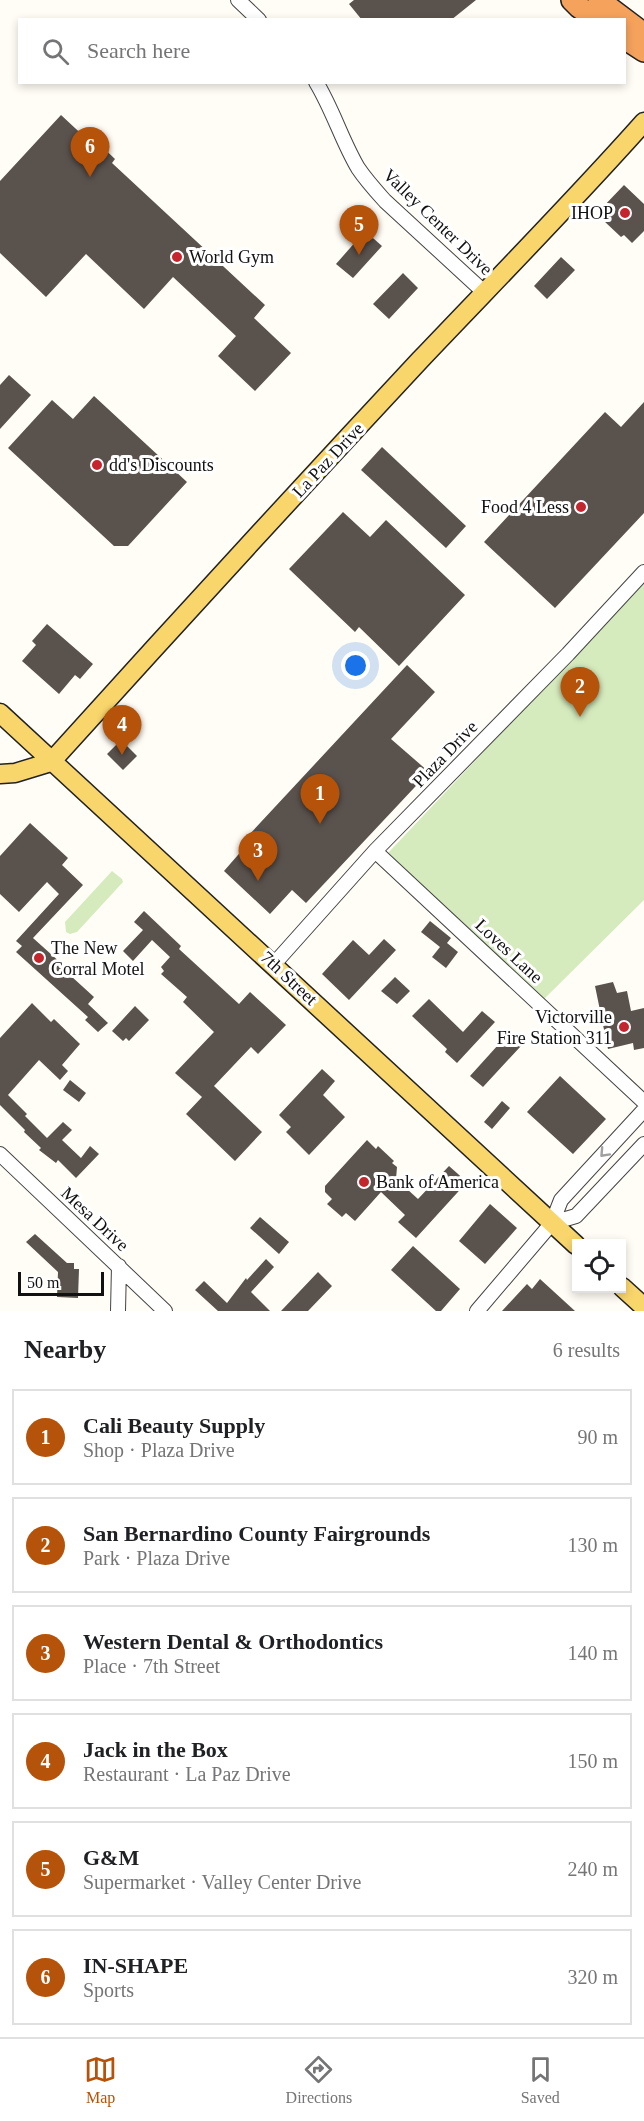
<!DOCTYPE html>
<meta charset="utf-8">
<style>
body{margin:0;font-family:"Times New Roman",serif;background:#f6f6f6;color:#202124}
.controls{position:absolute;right:18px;bottom:18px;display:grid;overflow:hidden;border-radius:0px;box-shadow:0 3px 9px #0003}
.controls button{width:54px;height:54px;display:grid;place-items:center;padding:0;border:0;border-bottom:2px solid #e0e0e0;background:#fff;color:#202124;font:30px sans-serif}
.scale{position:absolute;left:18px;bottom:15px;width:86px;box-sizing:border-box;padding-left:6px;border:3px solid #111;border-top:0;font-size:16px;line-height:21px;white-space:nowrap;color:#111;-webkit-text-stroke:4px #fff;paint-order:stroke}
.you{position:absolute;left:356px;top:666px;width:21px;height:21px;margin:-15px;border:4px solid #fff;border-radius:50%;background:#1a73e8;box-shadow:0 0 0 9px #1a73e833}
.badge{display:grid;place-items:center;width:39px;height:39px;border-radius:50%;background:#b45309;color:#fff;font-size:20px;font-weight:700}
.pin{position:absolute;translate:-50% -50px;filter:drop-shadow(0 2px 3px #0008)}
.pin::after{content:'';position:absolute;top:32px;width:21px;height:18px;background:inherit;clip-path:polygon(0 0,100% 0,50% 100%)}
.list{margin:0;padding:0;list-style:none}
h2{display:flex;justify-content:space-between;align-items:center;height:78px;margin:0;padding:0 24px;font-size:26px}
h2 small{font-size:20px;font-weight:400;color:#757577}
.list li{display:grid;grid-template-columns:39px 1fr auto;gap:18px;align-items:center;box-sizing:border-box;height:96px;margin:0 12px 12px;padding:0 12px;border:2px solid #e0e0e0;border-radius:0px}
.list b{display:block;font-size:22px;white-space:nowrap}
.list p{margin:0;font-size:20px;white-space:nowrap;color:#757577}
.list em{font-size:20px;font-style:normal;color:#757577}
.icon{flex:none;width:33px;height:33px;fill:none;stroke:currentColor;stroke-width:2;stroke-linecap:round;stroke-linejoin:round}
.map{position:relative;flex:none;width:644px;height:1311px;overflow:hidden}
.search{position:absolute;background:#fff;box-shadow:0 3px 9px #0003;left:18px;right:18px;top:18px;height:66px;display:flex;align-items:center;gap:15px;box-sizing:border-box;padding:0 21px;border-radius:0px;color:#757577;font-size:22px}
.sheet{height:726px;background:#fff}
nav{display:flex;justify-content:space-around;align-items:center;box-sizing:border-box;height:84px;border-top:2px solid #e0e0e0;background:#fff;font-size:16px;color:#757577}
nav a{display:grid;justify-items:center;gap:3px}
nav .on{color:#b45309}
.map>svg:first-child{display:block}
</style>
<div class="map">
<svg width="644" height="1311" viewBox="0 0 644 1311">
<rect width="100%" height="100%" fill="#fffdf5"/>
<path fill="#d5ebbd" d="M644,582V900L544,999L388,853Z
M112,871L122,879L123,882L77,932L70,934L66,932L65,922Z"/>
<path fill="#5a524d" d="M354,0H476L451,20H362L349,4Z
M61,115L90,142L93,138L115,159L112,163L265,305L254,318L291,353L255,391L218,356L236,336L173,277L144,309L86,254L46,297L0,253V181Z
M624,185L644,204V231L632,243L624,235L621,237L604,221L609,216L601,209Z
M365,231L382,246L353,278L336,264Z
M561,257L575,270L547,299L534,286Z
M403,273L418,288L389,319L373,304Z
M9,375L31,395L0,429V385Z
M94,396L187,482L128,546H114L8,448L52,400L73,419Z
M644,402V513L555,608L484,542L605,412L621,427Z
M382,447L466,526L446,548L361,470Z
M343,512L370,537L386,520L465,595L399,666L359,627L355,632L289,569Z
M47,624L93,664L80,679L75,675L59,694L22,661L36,645L32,641Z
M407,665L435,692L391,739L429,772L306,903L292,890L270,914L224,871L251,840L248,836Z
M121,740L137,756L123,770L107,754Z
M30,823L68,858L62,865L83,885L33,938L62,964L60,966L94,997L88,1004L108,1023L98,1032L85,1020L88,1017L16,952L22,946L16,941L59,894L47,882L19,912L0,894V856Z
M144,911L181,946L179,949L239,1004L250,992L286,1025L258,1054L251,1047L214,1086L262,1132L235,1161L186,1114L202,1097L175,1073L214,1032L183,1002L187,997L161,974L164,971L161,967L170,957L152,940L133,961L123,951L143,930L134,922Z
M430,921L451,938L447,943L458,952L446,968L432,957L440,947L421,932Z
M384,939L396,950L349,1000L322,974L353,940L369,955Z
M395,977L410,991L397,1004L381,991Z
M613,982L617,993L627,991L631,1011L644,1008V1048L634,1050L633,1043L608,1049L595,986Z
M429,999L463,1032L482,1011L495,1022L457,1063L445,1052L447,1049L412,1016Z
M32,1003L51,1022L54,1019L80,1044L62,1065L68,1071L60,1080L39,1060L8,1095L27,1114L25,1116L47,1138L63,1122L72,1130L62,1140L81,1158L90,1146L99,1154L76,1178L58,1160L56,1163L39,1150L41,1148L24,1132L25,1130L0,1105V1038Z
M135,1006L149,1020L129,1041L126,1038L123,1041L112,1031Z
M508,1034L521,1046L483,1087L470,1076Z
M322,1069L335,1081L323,1095L345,1117L309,1155L286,1132L291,1127L279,1115Z
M560,1076L606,1119L573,1154L527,1112Z
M70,1080L86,1093L79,1102L63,1090Z
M502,1101L510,1108L492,1129L484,1122Z
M367,1140L376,1149L378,1146L394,1161L392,1163L397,1167L396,1179L418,1199L449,1166L467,1182L416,1238L398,1222L405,1215L381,1192L355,1221L346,1213L342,1217L327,1204L332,1199L325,1192V1186Z
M490,1204L517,1228L485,1264L459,1241Z
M260,1217L289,1242L279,1254L250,1228Z
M35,1234L67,1263H74V1269H79L78,1298L57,1297L58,1272L26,1242Z
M413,1246L460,1289L441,1311H436L391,1270Z
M266,1259L274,1267L251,1292L270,1311H218L195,1290L204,1281L227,1303L246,1278L247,1280Z
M318,1272L332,1286L308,1311H281Z
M540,1279L575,1311H502L527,1284L532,1289Z"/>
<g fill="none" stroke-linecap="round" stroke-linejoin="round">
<g stroke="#444" stroke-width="16">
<path id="minor" d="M238,0L259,20
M316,82C333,110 342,141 358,168C366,180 376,191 385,201L485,293
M375,851L644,1102
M274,964L375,851L568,654L644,572
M0,1154L165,1311
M552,1223L576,1216L644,1144
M118,1311L119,1266
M477,1311L552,1223L561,1200L644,1110"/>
</g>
<g stroke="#222" stroke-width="21">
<path id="major" d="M0,713L576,1245
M0,774L15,773L51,762C173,627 296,493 420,360C495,281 572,203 644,122
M622,1287L644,1307"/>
</g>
<g stroke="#222" stroke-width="24">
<path id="highway" d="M572,0L579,7L597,20
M599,0L644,34
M624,38L644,51"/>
</g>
<use href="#minor" stroke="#fff" stroke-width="14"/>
<use href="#major" stroke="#f9d66b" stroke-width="18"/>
<use href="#highway" stroke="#f5a25d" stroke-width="21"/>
</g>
<defs><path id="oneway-chevron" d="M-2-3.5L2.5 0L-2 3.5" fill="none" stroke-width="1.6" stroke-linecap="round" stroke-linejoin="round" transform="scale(1.5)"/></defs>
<use stroke="#a0a0a0" href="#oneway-chevron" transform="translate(604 1153) rotate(133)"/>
<g fill="#c4262e" stroke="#fff" stroke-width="2">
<circle cx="625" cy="213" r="6"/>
<circle cx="177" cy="257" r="6"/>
<circle cx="97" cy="465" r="6"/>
<circle cx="581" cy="507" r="6"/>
<circle cx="39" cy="958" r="6"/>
<circle cx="624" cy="1027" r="6"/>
<circle cx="364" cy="1182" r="6"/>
</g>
<g text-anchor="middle" stroke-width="6" stroke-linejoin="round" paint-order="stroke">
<g font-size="18" fill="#111" stroke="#fff" text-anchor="start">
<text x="613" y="219" text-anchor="end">IHOP</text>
<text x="189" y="263">World Gym</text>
<text x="109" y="471">dd's Discounts</text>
<text x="569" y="513" text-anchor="end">Food 4 Less</text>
<text x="51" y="954">The New<tspan x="51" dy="21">Corral Motel</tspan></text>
<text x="612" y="1023" text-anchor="end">Victorville<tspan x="612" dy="21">Fire Station 311</tspan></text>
<text x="376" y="1188">Bank of America</text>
</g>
<g font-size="18" fill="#111" stroke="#fff">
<text transform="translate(438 222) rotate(44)" y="6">Valley Center Drive</text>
<text transform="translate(328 460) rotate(-47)" y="6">La Paz Drive</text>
<text transform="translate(445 754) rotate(-46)" y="6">Plaza Drive</text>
<text transform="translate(509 951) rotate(43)" y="6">Loves Lane</text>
<text transform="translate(289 978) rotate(43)" y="6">7th Street</text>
<text transform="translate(95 1219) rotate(43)" y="6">Mesa Drive</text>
</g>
</g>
</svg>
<div class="controls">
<button><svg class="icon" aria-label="locate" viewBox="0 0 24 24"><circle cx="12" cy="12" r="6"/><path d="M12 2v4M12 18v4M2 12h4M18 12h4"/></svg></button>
</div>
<div class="scale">50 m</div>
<div class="you"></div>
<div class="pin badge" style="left:320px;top:824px">1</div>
<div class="pin badge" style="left:580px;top:717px">2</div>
<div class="pin badge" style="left:258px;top:881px">3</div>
<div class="pin badge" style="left:122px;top:755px">4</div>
<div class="pin badge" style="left:359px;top:255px">5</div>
<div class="pin badge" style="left:90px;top:177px">6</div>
<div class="search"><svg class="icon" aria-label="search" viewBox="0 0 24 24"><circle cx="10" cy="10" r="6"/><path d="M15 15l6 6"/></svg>Search here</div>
</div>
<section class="sheet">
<h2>Nearby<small>6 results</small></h2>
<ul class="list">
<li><span class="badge">1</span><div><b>Cali Beauty Supply</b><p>Shop · Plaza Drive</p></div><em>90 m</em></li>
<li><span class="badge">2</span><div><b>San Bernardino County Fairgrounds</b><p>Park · Plaza Drive</p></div><em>130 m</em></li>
<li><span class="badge">3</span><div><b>Western Dental &amp; Orthodontics</b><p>Place · 7th Street</p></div><em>140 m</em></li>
<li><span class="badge">4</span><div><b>Jack in the Box</b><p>Restaurant · La Paz Drive</p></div><em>150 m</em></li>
<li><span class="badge">5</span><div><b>G&amp;M</b><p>Supermarket · Valley Center Drive</p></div><em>240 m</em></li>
<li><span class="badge">6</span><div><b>IN-SHAPE</b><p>Sports</p></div><em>320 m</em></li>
</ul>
</section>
<nav>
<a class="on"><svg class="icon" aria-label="map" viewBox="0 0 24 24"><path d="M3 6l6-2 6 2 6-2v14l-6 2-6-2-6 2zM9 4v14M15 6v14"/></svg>Map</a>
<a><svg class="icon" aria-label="directions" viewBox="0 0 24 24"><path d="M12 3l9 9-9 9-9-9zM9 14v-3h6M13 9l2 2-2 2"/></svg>Directions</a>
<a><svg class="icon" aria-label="saved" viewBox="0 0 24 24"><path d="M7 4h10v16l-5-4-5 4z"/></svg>Saved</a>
</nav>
